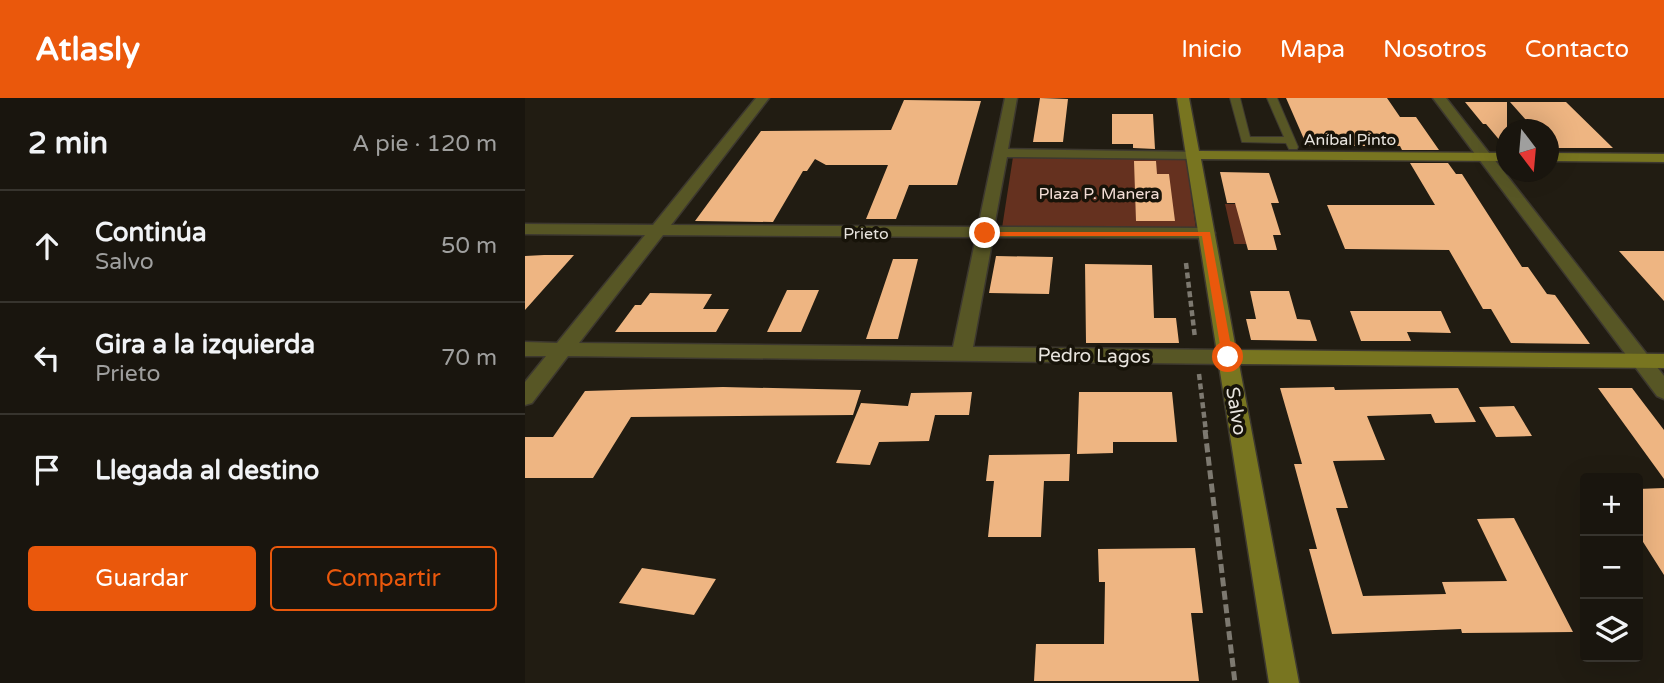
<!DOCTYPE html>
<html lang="es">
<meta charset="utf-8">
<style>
body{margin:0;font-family:"Varela Round",sans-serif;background:#26221c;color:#f1f3f6}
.controls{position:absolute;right:21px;bottom:21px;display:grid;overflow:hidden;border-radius:7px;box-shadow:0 7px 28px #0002}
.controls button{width:63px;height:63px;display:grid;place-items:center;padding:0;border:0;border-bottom:2px solid #37342e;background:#19150e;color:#f1f3f6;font:35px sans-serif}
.compass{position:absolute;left:971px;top:21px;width:63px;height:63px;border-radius:50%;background:#19150e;box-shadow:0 7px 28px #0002;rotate:164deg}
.stop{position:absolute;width:21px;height:21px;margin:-16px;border:5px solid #ea580c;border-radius:50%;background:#fff}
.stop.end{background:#ea580c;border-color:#fff;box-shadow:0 2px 7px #0008}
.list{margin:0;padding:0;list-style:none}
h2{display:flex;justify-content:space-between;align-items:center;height:91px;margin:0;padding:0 28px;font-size:30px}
h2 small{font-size:23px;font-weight:400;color:#9f9f9e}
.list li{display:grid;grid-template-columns:46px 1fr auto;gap:21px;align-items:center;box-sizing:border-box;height:112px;padding:0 28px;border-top:2px solid #37342e}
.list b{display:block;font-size:26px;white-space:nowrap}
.list p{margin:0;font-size:23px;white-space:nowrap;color:#9f9f9e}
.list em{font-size:23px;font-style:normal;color:#9f9f9e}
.actions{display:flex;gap:14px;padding:21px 28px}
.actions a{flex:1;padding:16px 0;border:2px solid #ea580c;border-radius:7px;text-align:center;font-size:24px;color:#ea580c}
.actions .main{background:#ea580c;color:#fff}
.icon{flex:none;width:38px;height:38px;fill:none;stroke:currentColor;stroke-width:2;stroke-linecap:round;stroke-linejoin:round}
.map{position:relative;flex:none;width:1139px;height:585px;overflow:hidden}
header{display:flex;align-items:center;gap:42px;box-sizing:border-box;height:98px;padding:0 35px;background:#ea580c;color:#fff}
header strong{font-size:33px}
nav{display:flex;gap:38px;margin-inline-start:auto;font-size:24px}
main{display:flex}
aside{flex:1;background:#19150e}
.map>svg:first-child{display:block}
</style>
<header>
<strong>Atlasly</strong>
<nav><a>Inicio</a><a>Mapa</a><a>Nosotros</a><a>Contacto</a></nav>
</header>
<main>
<aside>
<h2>2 min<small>A pie · 120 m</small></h2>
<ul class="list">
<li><svg class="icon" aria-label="ahead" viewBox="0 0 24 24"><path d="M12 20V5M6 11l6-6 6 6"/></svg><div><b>Continúa</b><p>Salvo</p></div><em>50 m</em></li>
<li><svg class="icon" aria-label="left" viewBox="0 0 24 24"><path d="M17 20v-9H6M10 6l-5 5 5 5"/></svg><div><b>Gira a la izquierda</b><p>Prieto</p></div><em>70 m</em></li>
<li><svg class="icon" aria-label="arrive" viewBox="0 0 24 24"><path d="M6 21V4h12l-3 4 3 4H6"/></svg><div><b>Llegada al destino</b></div></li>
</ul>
<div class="actions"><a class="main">Guardar</a><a>Compartir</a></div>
</aside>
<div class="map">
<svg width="1139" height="585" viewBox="0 0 1139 585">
<rect width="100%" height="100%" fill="#211c12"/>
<path fill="#65311f" d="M488,59H661L671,131L477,130Z
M700,106H734L745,146H709Z"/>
<path fill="#eeb582" d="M515,0L543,1L538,44H508Z
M761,0H862L875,19H891L914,52H877L875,48H782Z
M379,2L456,3L432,87H384L371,121H341L363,67H301L290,61L282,73H278L248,124L170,123L236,33L366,32Z
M940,4H982V51L961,26H958Z
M985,4H1041L1088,50H1027L1024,46V32H1010Z
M587,16H628L630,51L608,50V46H587Z
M609,63H631L632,76H644L650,123H611Z
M885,65H923L931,76H937L997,169H1003L1022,196L1030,197L1065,246L986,245L966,211H958L924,152L820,151L802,107H910Z
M695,74L744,75L754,105H746L756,137H748L752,152H723L710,105H702Z
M1094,153H1139V203Z
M19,157H49L0,212V158Z
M471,158L528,159L524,196L464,195Z
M368,161H393L373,241H341Z
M560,166L627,167L629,220H651L654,245H561Z
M262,192H294L276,234H242Z
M725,193H764L772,221L785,222L792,243L726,242L721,221H731Z
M125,195L187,196L178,211H204L191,234H90L110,207H116Z
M825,213H916L926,235L882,234L886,243H836Z
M198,289L336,292L328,317L106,319L68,380H0V339H28L60,293Z
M809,289L810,292L933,290L951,324L910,325L906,316L842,318L860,362L808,363L823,410H811L838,498L921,496L917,484L982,483L952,421L989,420L1048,534L937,535L936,531L807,536L784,451H792L769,366H777L755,290Z
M1073,290H1107L1139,332V381Z
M447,294L444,317H410L404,343L354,344L345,367L311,365L336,305L383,308L386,295Z
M554,294H647L652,344H588V355L552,356Z
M989,308L1007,338L971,339L954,309Z
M545,356L544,383H519L516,439H463L469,383H461L464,357Z
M1139,390V477L1113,436V391Z
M670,450L678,515H666L674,583H509L511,546H579L580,484H574L573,451Z
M117,470L191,481L169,517L94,505Z"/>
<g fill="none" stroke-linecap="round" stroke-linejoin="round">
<g stroke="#3d382f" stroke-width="2">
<path id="lane" d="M705,0H715L725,39H759L742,0H752L773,49L772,51H764L761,45L717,44Z"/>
</g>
<g stroke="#3d382f" stroke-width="3">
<path id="street" d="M231,0H244L146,127L453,129L480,0H492L483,51L673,54V60L668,61L482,59L469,129L682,130L690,135L682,140L468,139L448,249L703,252L710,254L713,259L710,264L703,266L43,258L7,305L0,307V284L21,258H0V244L32,245L120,137L0,136V126L128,127ZM138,137L451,139L428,249L54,245Z
M908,0H921L1139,278V301L1132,298Z"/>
</g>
<g stroke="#3d382f" stroke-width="3">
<path id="secondary" d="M652,0H664L674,53L982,55V63L676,61L711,252L1139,256V270L714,266L774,585H744Z
M1024,55L1139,56V64L1024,63Z"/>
</g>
<path stroke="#7d7970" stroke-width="4.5" stroke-dasharray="6 3.5" stroke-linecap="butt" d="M661,165L670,240
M674,276L681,334"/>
<path stroke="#7d7970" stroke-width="5" stroke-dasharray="9 4.5" stroke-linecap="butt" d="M680,332L710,585"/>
<use href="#lane" fill="#575625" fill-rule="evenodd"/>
<use href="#street" fill="#575625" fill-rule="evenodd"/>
<use href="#secondary" fill="#787520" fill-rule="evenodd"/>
</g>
<path fill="#ea580c" d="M457,134H685L708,259L703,262L697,259L677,138H460L455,135Z"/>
<g text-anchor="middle" stroke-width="7" stroke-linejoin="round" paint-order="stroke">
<g font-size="16" fill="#e8e4de" stroke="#171309">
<text x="825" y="47">Aníbal Pinto</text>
<text x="341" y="141">Prieto</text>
</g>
<g font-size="16" fill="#f2ddd6" stroke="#171309">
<text x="574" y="101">Plaza P. Manera</text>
</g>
<g font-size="19" fill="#e8e4de" stroke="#171309">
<text transform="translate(569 257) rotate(1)" y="7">Pedro Lagos</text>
<text transform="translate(712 313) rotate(80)" y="7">Salvo</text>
</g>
</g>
</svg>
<div class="controls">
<button>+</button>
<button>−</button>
<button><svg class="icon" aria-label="layers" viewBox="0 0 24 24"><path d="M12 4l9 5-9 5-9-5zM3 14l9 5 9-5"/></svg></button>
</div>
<svg class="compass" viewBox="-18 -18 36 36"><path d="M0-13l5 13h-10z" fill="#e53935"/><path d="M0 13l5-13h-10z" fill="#9f9f9e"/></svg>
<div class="stop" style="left:703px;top:259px"></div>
<div class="stop end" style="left:460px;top:135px"></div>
</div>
</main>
